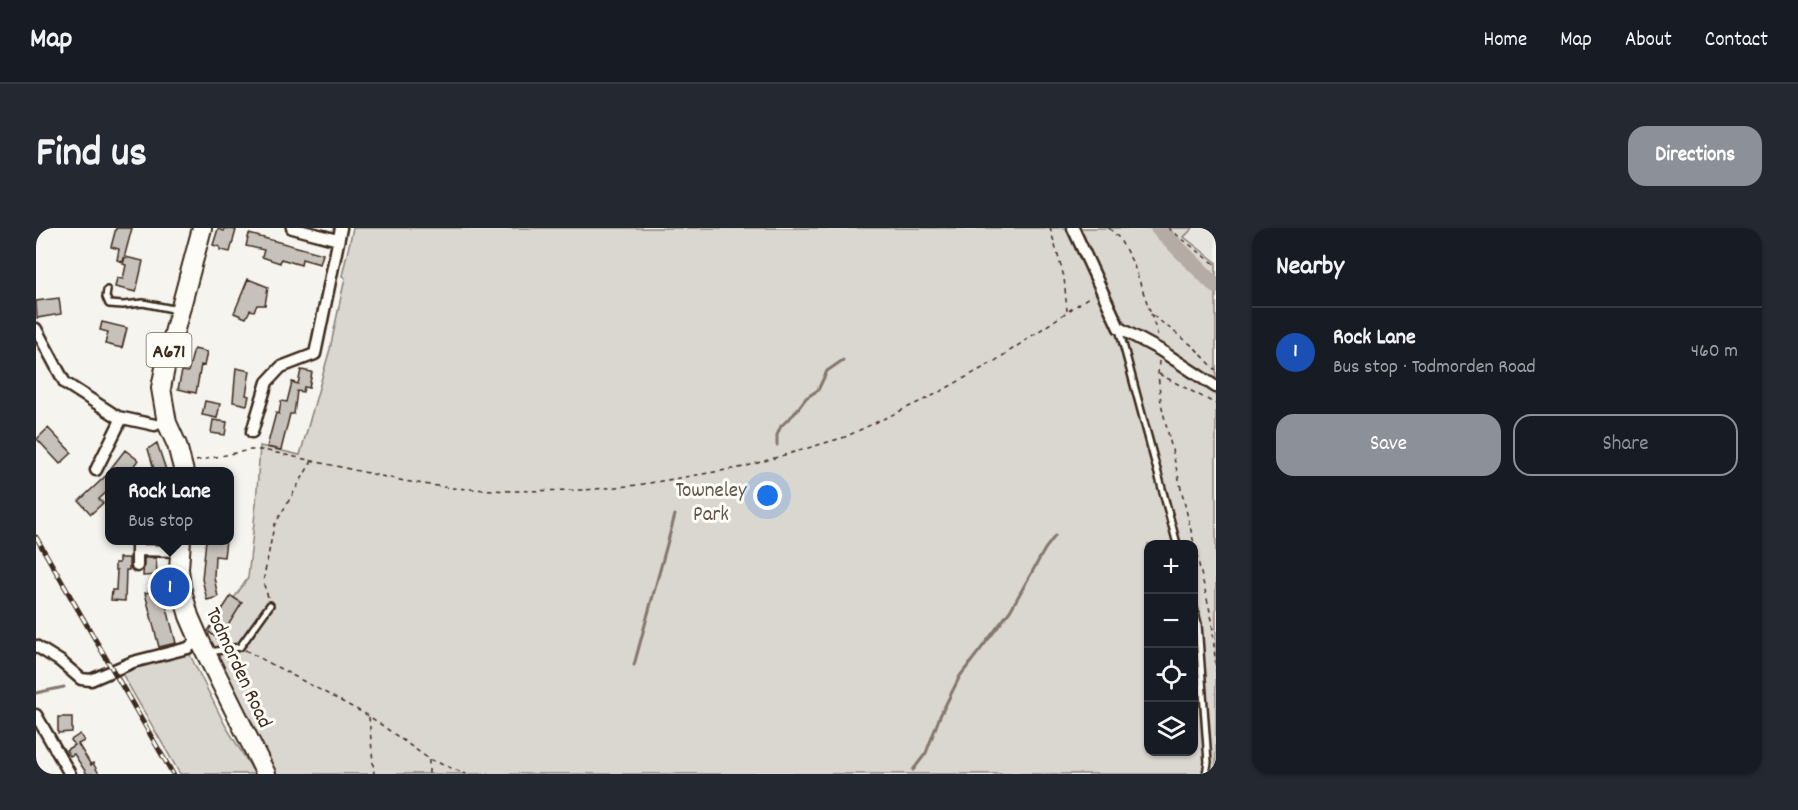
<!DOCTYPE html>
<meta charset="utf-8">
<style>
body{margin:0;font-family:Dekko,sans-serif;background:#242831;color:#f1f3f6}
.controls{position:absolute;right:18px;bottom:18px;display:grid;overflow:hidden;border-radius:12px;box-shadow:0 2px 4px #0004}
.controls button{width:54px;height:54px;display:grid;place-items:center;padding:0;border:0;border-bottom:2px solid #363941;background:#171b24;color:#f1f3f6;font:30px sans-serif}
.you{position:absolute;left:732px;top:268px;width:21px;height:21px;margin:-15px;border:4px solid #fff;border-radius:50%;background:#1a73e8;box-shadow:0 0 0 9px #1a73e833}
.badge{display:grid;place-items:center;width:39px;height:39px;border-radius:50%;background:#8c9099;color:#fff;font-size:20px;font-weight:700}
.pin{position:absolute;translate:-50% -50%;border:3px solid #fff;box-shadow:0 2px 6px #0006}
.popup{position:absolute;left:69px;top:239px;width:129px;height:78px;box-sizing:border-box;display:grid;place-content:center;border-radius:12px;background:#171b24;filter:drop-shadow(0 2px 4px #0005);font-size:20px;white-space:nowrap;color:#9ea1a6}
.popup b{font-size:22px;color:#f1f3f6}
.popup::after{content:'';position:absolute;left:50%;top:100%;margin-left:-12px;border:12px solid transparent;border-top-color:#171b24}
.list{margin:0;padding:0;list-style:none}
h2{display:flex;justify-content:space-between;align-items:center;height:78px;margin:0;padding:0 24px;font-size:26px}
h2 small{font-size:20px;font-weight:400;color:#9ea1a6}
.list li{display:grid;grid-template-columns:39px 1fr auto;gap:18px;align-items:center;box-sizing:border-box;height:90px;padding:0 24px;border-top:2px solid #363941}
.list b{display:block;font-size:22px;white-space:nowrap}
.list p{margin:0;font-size:20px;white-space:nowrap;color:#9ea1a6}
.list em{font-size:20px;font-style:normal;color:#9ea1a6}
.actions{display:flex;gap:12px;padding:18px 24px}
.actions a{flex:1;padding:14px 0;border:2px solid #8c9099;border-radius:18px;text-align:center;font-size:21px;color:#8c9099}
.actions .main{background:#8c9099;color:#fff}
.icon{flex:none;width:33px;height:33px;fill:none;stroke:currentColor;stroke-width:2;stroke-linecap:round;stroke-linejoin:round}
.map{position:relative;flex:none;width:1180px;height:546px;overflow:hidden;border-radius:18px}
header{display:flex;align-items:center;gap:36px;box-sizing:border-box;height:84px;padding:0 30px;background:#171b24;border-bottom:2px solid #363941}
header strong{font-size:28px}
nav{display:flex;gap:33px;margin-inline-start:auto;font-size:21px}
.intro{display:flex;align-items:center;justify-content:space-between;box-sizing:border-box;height:144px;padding:0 36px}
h1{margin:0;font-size:42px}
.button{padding:15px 27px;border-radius:18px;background:#8c9099;color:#fff;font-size:21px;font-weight:700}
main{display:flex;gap:36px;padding:0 36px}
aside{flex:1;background:#171b24;border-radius:18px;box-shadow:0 2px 4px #0004}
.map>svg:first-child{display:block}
</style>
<header>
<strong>Map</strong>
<nav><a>Home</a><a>Map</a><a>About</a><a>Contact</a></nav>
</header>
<div class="intro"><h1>Find us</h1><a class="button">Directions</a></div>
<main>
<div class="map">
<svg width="1180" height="546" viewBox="0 0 1180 546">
<rect width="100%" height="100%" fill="#f5f4ee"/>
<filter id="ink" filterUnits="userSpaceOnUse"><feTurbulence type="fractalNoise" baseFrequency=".0167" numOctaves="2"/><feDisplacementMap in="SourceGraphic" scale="12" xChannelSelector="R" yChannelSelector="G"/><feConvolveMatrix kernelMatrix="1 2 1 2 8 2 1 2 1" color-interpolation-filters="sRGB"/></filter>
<g filter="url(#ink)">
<path fill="#e7e5df" d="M1136,0H1180V34L1148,9Z"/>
<path fill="#dad6d0" stroke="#8a8077" stroke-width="1.5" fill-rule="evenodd" d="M317,0H1157L1148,9L1180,34V546H241L220,508L171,409L212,350L220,276L224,218L264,227L294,121L309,50L306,48ZM1112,316H1158V524H1112Z
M153,425L189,497L219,546H144L84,442Z"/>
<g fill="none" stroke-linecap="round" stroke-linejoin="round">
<path stroke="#84786e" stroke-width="3" d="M741,217V207L745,198L758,186L770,170L782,162L791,143L807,132
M598,437L639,287
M0,465L28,459
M877,542L890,525L904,488L924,448L974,383L1009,321L1019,308"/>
<path stroke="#b4aca4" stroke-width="16" d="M1122,0L1180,58"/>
</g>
<path fill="#c7c1bb" stroke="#3b2a1e" stroke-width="1.5" d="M80,0H96L87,34L81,32L83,21L75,19Z
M188,0L200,2L194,24L184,22V19L177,17L182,1L188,3Z
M213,6L287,26L284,36L266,31L265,37L245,31L244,35L226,29L228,22L210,18Z
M89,29L107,33L100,64L79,59L81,50L87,51L90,37L87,36Z
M212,51L232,59L229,77H221L218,83L214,82L210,90L198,85Z
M23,70L25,86L1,90L0,73Z
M66,94L91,100L86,120L69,116L72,104L64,102Z
M158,121L171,124L168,138L165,137L160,165L142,161L146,143L152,144Z
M200,140L214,143L210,167L213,168L211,177L197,174Z
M265,142L276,144L273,160L268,159L267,164L261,163L258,186H254L245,222L231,219L240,185L243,186L245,173L251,174L256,154L262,156Z
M169,173L184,176L181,190L166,187Z
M177,192L191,194L189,207L175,205Z
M12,200L36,225L24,236L1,211Z
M121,215L129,239L130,243H119L118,241L112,221Z
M89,222L102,232L94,243H80L75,240Z
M74,244V261L63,271L67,275L55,286L43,273Z
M170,312H190L188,329L179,328L178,349L182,369L171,372L166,351Z
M83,330H93V342H90L89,373L75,372L76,362H80L81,342H79V335H83Z
M108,330H120L121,347L107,348Z
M126,361L140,415L123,419L109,365Z
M195,368L206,375L183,412L172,403Z
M22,489H36V504L22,505Z
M44,506L48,513L42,516L55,537L57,535L63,546H51L38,526L34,528L30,522L38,517L35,512Z"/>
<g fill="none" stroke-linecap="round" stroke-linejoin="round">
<g stroke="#3b2a1e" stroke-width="10">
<path id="lane" d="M71,62L70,69L73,76L87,77L107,75L142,82
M1083,101L1141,316
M1158,380L1162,396L1172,534L1170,546
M174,424L204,419L234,377"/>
</g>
<g stroke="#3b2a1e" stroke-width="15">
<path id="street" d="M256,0L302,12
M1037,0L1083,100L1124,122L1180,159
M0,101L29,155L82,189L119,197
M216,204L231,154L245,139L279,126L305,0
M60,242L86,190
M101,312V338
M101,322L144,323
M0,418L24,433L45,451L55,452L97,434L152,420L163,411
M0,487L34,546"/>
</g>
<g stroke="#3b2a1e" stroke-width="22">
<path id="highway" d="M148,244L141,217L131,195L125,160L130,135L166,0
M145,312L143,341L145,359L153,388L163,411L230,546"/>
</g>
<path stroke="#3b2a1e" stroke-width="1.5" stroke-dasharray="4.5 4.5" stroke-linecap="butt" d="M1014,0L1028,49L1031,83
M1073,0L1083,10L1097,35L1115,86L1158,119L1180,142
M1132,0L1180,37
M1115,86L1123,111
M1123,133L1122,146L1125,175L1176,392L1180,444
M1123,146L1180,176
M160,233L214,222H227L368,253L414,260L476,263L548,262L602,257L708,239L809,209L898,167L959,133L1056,67
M232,369L227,354L238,298L276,233
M209,422L333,488L393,531L430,546
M333,489L338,546
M393,532V546"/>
<use href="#lane" stroke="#fdfcf7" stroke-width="5"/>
<use href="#street" stroke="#fdfcf7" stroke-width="10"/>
<use href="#highway" stroke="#fdfcf7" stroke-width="18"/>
<g stroke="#3b2a1e" stroke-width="5">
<path id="rail" d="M0,309L137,546"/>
</g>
<use href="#rail" stroke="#fdfcf7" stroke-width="3" stroke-dasharray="9" stroke-linecap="butt"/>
</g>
</g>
<g text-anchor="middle" stroke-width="6" stroke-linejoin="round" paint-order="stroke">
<rect fill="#fdfcf7" stroke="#75695f" stroke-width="1.5" x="110.5" y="105" width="45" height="34" rx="4.5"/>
<g font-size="20" font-weight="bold" fill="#3b2a1e">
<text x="133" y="129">A671</text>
</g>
<g font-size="21" fill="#63554a" stroke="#fdfcf7">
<text x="675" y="268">Towneley<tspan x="675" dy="24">Park</tspan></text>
</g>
<g font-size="21" fill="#3b2a1e" stroke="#fdfcf7">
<text transform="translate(204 439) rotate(65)" y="7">Todmorden Road</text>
</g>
</g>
</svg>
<div class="controls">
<button>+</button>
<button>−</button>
<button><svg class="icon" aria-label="locate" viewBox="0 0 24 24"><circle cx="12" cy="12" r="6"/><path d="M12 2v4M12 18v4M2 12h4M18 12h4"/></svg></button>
<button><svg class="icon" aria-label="layers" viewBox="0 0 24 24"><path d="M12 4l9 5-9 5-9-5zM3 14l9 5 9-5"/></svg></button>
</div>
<div class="you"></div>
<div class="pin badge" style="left:134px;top:359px;background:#1a4fb4">1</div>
<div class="popup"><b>Rock Lane</b>Bus stop</div>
</div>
<aside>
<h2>Nearby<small></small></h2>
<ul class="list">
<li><span class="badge" style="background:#1a4fb4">1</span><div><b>Rock Lane</b><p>Bus stop · Todmorden Road</p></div><em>460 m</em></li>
</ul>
<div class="actions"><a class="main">Save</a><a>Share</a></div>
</aside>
</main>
